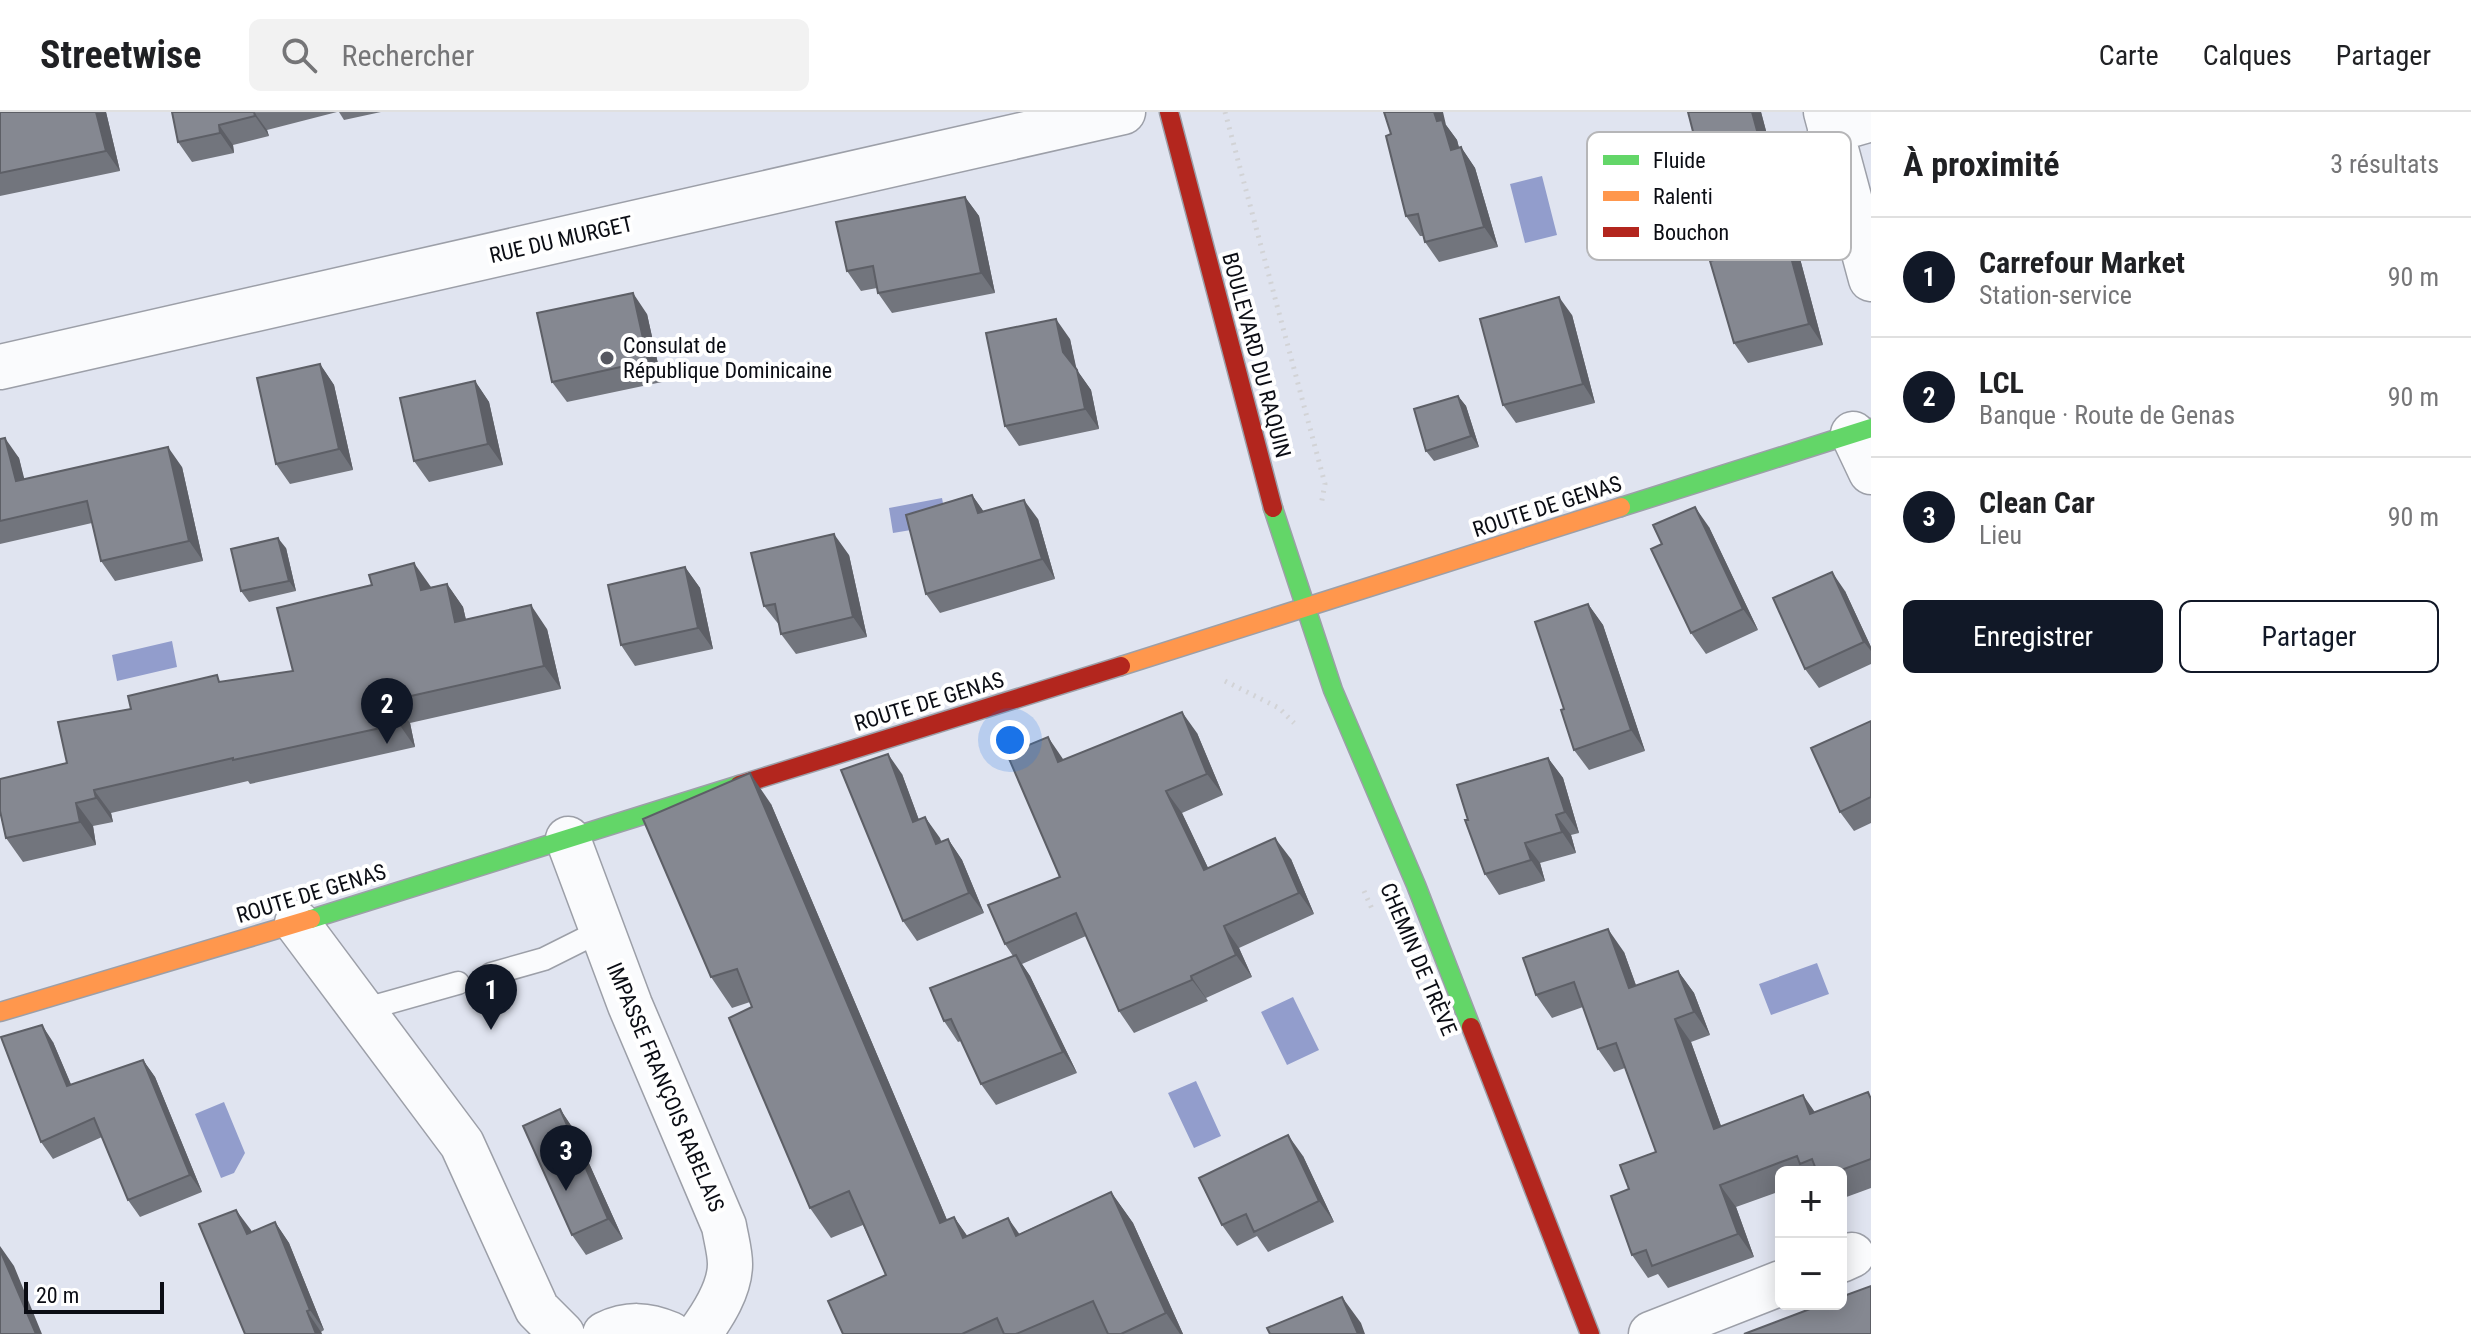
<!DOCTYPE html>
<html lang="fr">
<meta charset="utf-8">
<style>
body{margin:0;font-family:"Roboto Condensed",sans-serif;background:#f2f2f2;color:#202124}
.controls{position:absolute;right:24px;bottom:24px;display:grid;overflow:hidden;border-radius:12px;box-shadow:0 4px 20px #0003}
.controls button{width:72px;height:72px;display:grid;place-items:center;padding:0;border:0;border-bottom:2px solid #e0e0e0;background:#fff;color:#202124;font:40px sans-serif}
.scale{position:absolute;left:24px;bottom:20px;width:140px;box-sizing:border-box;padding-left:8px;border:4px solid #0b0d14;border-top:0;font-size:22px;line-height:28px;white-space:nowrap;color:#0b0d14;-webkit-text-stroke:6px #fff;paint-order:stroke}
.you{position:absolute;left:1010px;top:628px;width:28px;height:28px;margin:-20px;border:6px solid #fff;border-radius:50%;background:#1a73e8;box-shadow:0 0 0 12px #1a73e833}
.badge{display:grid;place-items:center;width:52px;height:52px;border-radius:50%;background:#111827;color:#fff;font-size:26px;font-weight:700}
.pin{position:absolute;translate:-50% -66px;filter:drop-shadow(0 2px 4px #0008)}
.pin::after{content:'';position:absolute;top:42px;width:28px;height:24px;background:inherit;clip-path:polygon(0 0,100% 0,50% 100%)}
.list{margin:0;padding:0;list-style:none}
h2{display:flex;justify-content:space-between;align-items:center;height:104px;margin:0;padding:0 32px;font-size:34px}
h2 small{font-size:26px;font-weight:400;color:#757577}
.list li{display:grid;grid-template-columns:52px 1fr auto;gap:24px;align-items:center;box-sizing:border-box;height:120px;padding:0 32px;border-top:2px solid #e0e0e0}
.list b{display:block;font-size:30px;white-space:nowrap}
.list p{margin:0;font-size:26px;white-space:nowrap;color:#757577}
.list em{font-size:26px;font-style:normal;color:#757577}
.actions{display:flex;gap:16px;padding:24px 32px}
.actions a{flex:1;padding:18px 0;border:2px solid #111827;border-radius:12px;text-align:center;font-size:28px;color:#111827}
.actions .main{background:#111827;color:#fff}
.icon{flex:none;width:44px;height:44px;fill:none;stroke:currentColor;stroke-width:2;stroke-linecap:round;stroke-linejoin:round}
.map{position:relative;flex:none;width:1871px;height:1222px;overflow:hidden}
header{display:flex;align-items:center;gap:48px;box-sizing:border-box;height:112px;padding:0 40px;background:#fff;border-bottom:2px solid #e0e0e0}
header strong{font-size:38px}
nav{display:flex;gap:44px;margin-inline-start:auto;font-size:28px}
.search{width:560px;height:72px;background:#f2f2f2;display:flex;align-items:center;gap:20px;box-sizing:border-box;padding:0 28px;border-radius:12px;color:#757577;font-size:30px}
main{display:flex}
aside{flex:1;background:#fff}
.map>svg:first-child{display:block}
</style>
<header>
<strong>Streetwise</strong>
<div class="search"><svg class="icon" aria-label="search" viewBox="0 0 24 24"><circle cx="10" cy="10" r="6"/><path d="M15 15l6 6"/></svg>Rechercher</div>
<nav><a>Carte</a><a>Calques</a><a>Partager</a></nav>
</header>
<main>
<div class="map">
<svg width="1871" height="1222" viewBox="0 0 1871 1222">
<rect width="100%" height="100%" fill="#e0e4f0"/>
<path fill="#929dcc" d="M1542,64L1557,123L1525,131L1510,72Z
M942,386L947,412L893,421L889,396Z
M172,529L177,555L117,569L112,543Z
M1817,851L1829,882L1771,903L1759,872Z
M1293,885L1319,938L1287,953L1261,900Z
M1196,969L1221,1024L1194,1036L1168,981Z
M224,990L245,1041L234,1061L221,1066L195,1002Z"/>
<g fill="none" stroke-linecap="round" stroke-linejoin="round">
<g stroke="#9c9fa8" stroke-width="25">
<path id="lane" d="M491,862L544,847L602,818
M362,898L458,871"/>
</g>
<g stroke="#9c9fa8" stroke-width="47">
<path id="street" d="M1826,0L1871,167
M1830,19L1871,7
M0,255L1123,0
M1853,322L1871,360
M568,727L630,893L724,1114C726,1126 730,1140 730,1152C730,1177 713,1203 699,1222
M297,811L462,1032L537,1197L562,1222
M1841,1148L1852,1143
M605,1222C628,1211 647,1212 670,1222
M1651,1222L1781,1171"/>
</g>
<g stroke="#9c9fa8" stroke-width="21">
<path id="fast" d="M1621,395L1871,316
M1273,396L1333,578L1416,773L1471,915
M311,807L739,673"/>
</g>
<g stroke="#9c9fa8" stroke-width="21">
<path id="slow" d="M1121,554L1621,395
M0,900L311,807"/>
</g>
<g stroke="#9c9fa8" stroke-width="21">
<path id="jam" d="M1169,0L1273,396
M739,673L1121,554
M1471,915L1590,1222"/>
</g>
<path stroke="#d2d3d6" stroke-width="5" stroke-dasharray="2 6" stroke-linecap="butt" d="M1225,0L1325,372L1321,393
M1225,569L1279,596L1294,611
M1364,779L1373,799"/>
<use href="#lane" stroke="#fafbfd" stroke-width="22"/>
<use href="#street" stroke="#fafbfd" stroke-width="44"/>
<use href="#fast" stroke="#63d668" stroke-width="18"/>
<use href="#slow" stroke="#ff974d" stroke-width="18"/>
<use href="#jam" stroke="#b3261e" stroke-width="18"/>
</g>
<path fill="#72757d" d="M0,0H106L120,59L0,84Z
M172,0H337L267,18L269,24L233,33L234,41L192,50L178,30Z
M339,0H381L344,8Z
M1688,0H1761L1823,233L1748,251L1734,231L1725,145Z
M1446,13L1457,28L1459,36L1461,35L1475,56L1498,135L1439,150L1425,130L1423,124H1420L1406,104Z
M965,85L979,104L995,181L892,201L878,181L877,176L861,179L847,159Z
M647,202L662,270L567,290L552,270Z
M1572,203L1595,291L1516,311L1503,293Z
M1070,227L1076,257L1091,278L1099,317L1019,334L1005,314Z
M320,252L334,273L353,358L290,372L276,352Z
M475,269L489,290L503,353L429,370L414,349Z
M1458,284L1466,294L1479,335L1434,349L1426,339Z
M0,327L19,346L24,368L182,355L203,449L115,469L101,449L92,411L0,432Z
M972,383L984,400L1038,407L1055,467L940,501L926,482Z
M1709,415L1758,518L1706,542L1691,521Z
M286,436L296,479L249,490L241,479Z
M849,443L867,525L796,542L781,522L780,514L764,494Z
M685,455L700,476L713,537L635,554L621,533Z
M447,472L463,495L466,508L547,517L561,577L410,611L415,635L250,672L248,669L111,701L113,710L93,714L96,733L23,750L6,726L67,651L131,597L222,570L293,559L431,475Z
M1845,479L1871,535V552L1819,576L1805,557Z
M1588,492L1603,513L1645,639L1589,658L1574,638L1564,597Z
M1871,609V711L1854,719L1840,700Z
M1197,621L1223,683L1182,701L1208,756L1291,747L1314,802L1239,836L1252,865L1206,886L1208,889L1134,921L1119,899L1086,824L1022,852L1030,864L1077,961L996,993L981,972L961,929L958,930L944,909L1013,844L1005,832L1060,765L1063,648Z
M1548,646L1563,666L1579,721L1571,723L1576,741L1540,751L1545,769L1499,783L1485,762L1468,708Z
M902,662L919,708L925,705L941,730L948,727L962,748L984,801L917,829L903,809Z
M771,692L947,1108L954,1105L967,1124L1019,1122L1111,1080L1133,1111L1183,1222H843L886,1163L863,1113L831,1126L810,1096L750,890L732,896L711,865Z
M1624,840L1636,873L1678,859L1694,881L1710,923L1691,930L1721,1014L1815,1000L1871,984V1076L1841,1087V1060H1781V1079L1736,1095L1754,1145L1668,1176L1658,1162L1648,1166L1632,1143L1629,1077L1656,1040L1625,956L1614,960L1598,937L1583,895L1552,906L1536,883Z
M53,930L71,973L143,948L155,965L202,1080L140,1105L128,1088L102,1025L53,1047L41,1030Z
M560,997L574,1018L623,1127L586,1143L572,1123Z
M1303,1044L1334,1110L1268,1140L1257,1124L1237,1134L1222,1113Z
M236,1098L251,1120L275,1110L289,1131L324,1218L321,1220L322,1222H245Z"/>
<path fill="#5d5f66" d="M96,0H106L120,59L106,39Z
M254,0L267,18L269,24L255,4Z
M1434,0H1443L1446,13L1457,28L1465,58L1451,38L1437,9Z
M1752,0H1761L1823,233L1809,212Z
M219,13L233,33L234,41L220,21Z
M1461,35L1475,56L1498,135L1484,115Z
M965,85L979,104L995,181L981,161Z
M633,181L647,202L662,270L648,249Z
M1559,185L1572,203L1595,291L1583,272Z
M1056,207L1070,227L1077,259L1063,240Z
M320,252L334,273L353,358L339,337Z
M1077,258L1091,278L1099,317L1085,297Z
M475,269L489,290L503,353L488,332Z
M1458,284L1466,294L1479,335L1471,324Z
M5,326L19,346L30,389L16,369Z
M168,335L182,355L203,449L189,429Z
M972,383L986,403L978,401Z
M1024,388L1038,407L1055,467L1042,447Z
M1695,395L1709,415L1758,518L1743,497Z
M834,422L849,443L867,525L853,505Z
M278,426L286,436L296,479L289,469Z
M414,451L431,475L437,501L421,478Z
M685,455L700,476L713,537L698,516Z
M1832,460L1845,479L1871,535V539L1864,530Z
M447,472L463,495L472,534L455,510Z
M1588,492L1603,513L1645,639L1631,618Z
M531,493L547,517L561,577L544,554Z
M393,588L410,611L415,635L399,612Z
M1182,600L1197,621L1223,683L1207,662Z
M1048,625L1063,647L1073,671L1058,650Z
M888,642L902,662L927,730L913,710Z
M1548,646L1563,666L1579,721L1565,700Z
M750,661L771,692L961,1141L940,1111Z
M94,678L111,701L113,710L96,686Z
M1166,679L1182,701L1219,779L1204,758Z
M76,691L93,714L96,733L80,710Z
M1556,703L1571,723L1576,741L1562,720Z
M925,705L940,726L950,752L936,732Z
M1275,726L1291,747L1314,802L1299,781Z
M948,727L962,748L984,801L969,781Z
M1525,731L1540,751L1545,769L1531,748Z
M1224,814L1239,836L1252,865L1236,843Z
M1608,817L1624,840L1645,899L1629,876Z
M1016,843L1030,864L1077,961L1063,940Z
M1678,859L1694,881L1710,923L1694,900Z
M1191,864L1206,886L1208,889L1192,868Z
M1675,907L1691,930L1730,1039L1714,1017Z
M42,913L53,930L79,991L67,974Z
M143,948L155,965L202,1080L190,1063Z
M1803,983L1819,1006L1810,1002Z
M560,997L574,1018L623,1127L608,1107Z
M1288,1023L1303,1044L1334,1110L1319,1089Z
M1720,1073L1736,1095L1754,1145L1738,1122Z
M1111,1080L1133,1111L1183,1222H1180L1166,1201Z
M236,1098L251,1118L261,1142L247,1122Z
M954,1105L975,1135L963,1126Z
M1008,1106L1030,1137L1016,1124Z
M275,1110L289,1131L324,1218L310,1198Z
M0,1134L14,1154L42,1222H36L0,1145Z
M1342,1185L1361,1211L1365,1222H1358Z
M307,1199L321,1220L322,1222H316Z"/>
<path fill="#858891" stroke="#5d5f66" stroke-width="2" d="M0,0H96L106,39L0,61Z
M172,0H254L255,4L219,13L220,21L178,30Z
M1384,0H1434L1437,9L1442,8L1451,38L1461,35L1484,115L1425,130L1418,102L1406,104L1386,24L1391,22Z
M1688,0H1752L1809,212L1734,231L1710,149L1725,145Z
M965,85L981,161L878,181L873,154L847,159L836,110Z
M633,181L648,249L552,270L537,201Z
M1559,185L1583,272L1503,293L1480,207Z
M1056,207L1063,240L1077,258L1085,297L1005,314L986,221Z
M320,252L339,337L276,352L257,266Z
M475,269L488,332L414,349L400,286Z
M1458,284L1471,324L1426,339L1414,297Z
M5,326L16,369L168,335L189,429L101,449L87,389L0,409V327Z
M972,383L978,401L1024,388L1042,447L926,482L906,403Z
M1695,395L1743,497L1691,521L1651,437L1662,432L1653,413Z
M834,422L853,505L781,522L775,492L764,494L751,441Z
M278,426L289,469L241,479L231,437Z
M414,451L421,478L447,472L455,510L531,493L544,554L393,588L399,612L233,648V646L94,678L96,686L76,691L80,710L6,726L0,699V667L67,651L58,610L131,597L128,584L217,563L219,570L293,559L277,496L372,473L369,463Z
M685,455L698,516L621,533L608,473Z
M1832,460L1864,530L1805,557L1773,486Z
M1588,492L1631,618L1574,638L1561,598L1564,597L1535,510Z
M1182,600L1207,662L1166,679L1204,758L1275,726L1299,781L1224,814L1236,843L1191,864L1192,868L1119,899L1076,801L1005,832L988,793L1060,765L1007,642L1048,625L1058,650Z
M1871,609V685L1840,700L1811,636Z
M888,642L913,710L925,705L936,732L948,727L969,781L903,809L841,658Z
M1548,646L1565,700L1556,703L1562,720L1525,731L1531,748L1485,762L1465,708H1468L1457,673Z
M750,661L940,1111L954,1105L963,1126L1008,1106L1016,1124L1111,1080L1166,1201L1121,1222H1108L1093,1189L1016,1222H1004L997,1206L962,1222H843L828,1189L886,1163L849,1079L810,1096L729,906L752,895L737,857L711,865L643,707Z
M1608,817L1629,876L1678,859L1694,900L1675,907L1714,1017L1803,983L1810,1002L1868,980L1871,987V1047L1836,1060H1817L1812,1047L1800,1052L1797,1044L1720,1073L1738,1122L1652,1154L1646,1138L1632,1143L1611,1084L1629,1077L1620,1053L1656,1040L1616,931L1598,937L1574,870L1536,883L1523,846Z
M1016,843L1063,940L981,972L951,907L944,909L930,876Z
M42,913L67,974L143,948L190,1063L128,1088L94,1006L41,1030L1,925Z
M560,997L608,1107L572,1123L523,1014Z
M1288,1023L1319,1089L1254,1120L1246,1102L1222,1113L1199,1066Z
M236,1098L247,1122L275,1110L310,1198L307,1199L316,1222H245L199,1112Z
M0,1138L36,1222H0Z
M1871,1174V1222H1744L1823,1192H1841V1185Z
M1342,1185L1358,1222H1270L1267,1216Z"/>
<circle fill="#565861" stroke="#fff" stroke-width="3" cx="607" cy="246" r="8"/>
<g text-anchor="middle" stroke-width="8" stroke-linejoin="round" paint-order="stroke">
<g font-size="22" fill="#0b0d14" stroke="#fff">
<text transform="translate(561 127) rotate(-13)" y="8">RUE DU MURGET</text>
<text transform="translate(1257 243) rotate(75)" y="8">BOULEVARD DU RAQUIN</text>
<text transform="translate(1547 394) rotate(-18)" y="8">ROUTE DE GENAS</text>
<text transform="translate(929 589) rotate(-17)" y="8">ROUTE DE GENAS</text>
<text transform="translate(311 781) rotate(-17)" y="8">ROUTE DE GENAS</text>
<text transform="translate(1419 847) rotate(67)" y="8">CHEMIN DE TRÈVE</text>
<text transform="translate(666 975) rotate(67)" y="8">IMPASSE FRANÇOIS RABELAIS</text>
</g>
<g font-size="22" fill="#0b0d14" stroke="#fff" text-anchor="start">
<text x="623" y="241">Consulat de<tspan x="623" dy="25">République Dominicaine</tspan></text>
</g>
</g>
<rect x="1587" y="20" width="264" height="128" rx="12" fill="#fff" stroke="#b6b6b8" stroke-width="2"/>
<rect x="1603" y="43" width="36" height="10" fill="#63d668"/>
<rect x="1603" y="79" width="36" height="10" fill="#ff974d"/>
<rect x="1603" y="115" width="36" height="10" fill="#b3261e"/>
<g font-size="22" fill="#0b0d14">
<text x="1653" y="56">Fluide</text>
<text x="1653" y="92">Ralenti</text>
<text x="1653" y="128">Bouchon</text>
</g>
</svg>
<div class="controls">
<button>+</button>
<button>−</button>
</div>
<div class="scale">20 m</div>
<div class="you"></div>
<div class="pin badge" style="left:491px;top:918px">1</div>
<div class="pin badge" style="left:387px;top:632px">2</div>
<div class="pin badge" style="left:566px;top:1079px">3</div>
</div>
<aside>
<h2>À proximité<small>3 résultats</small></h2>
<ul class="list">
<li><span class="badge">1</span><div><b>Carrefour Market</b><p>Station-service</p></div><em>90 m</em></li>
<li><span class="badge">2</span><div><b>LCL</b><p>Banque · Route de Genas</p></div><em>90 m</em></li>
<li><span class="badge">3</span><div><b>Clean Car</b><p>Lieu</p></div><em>90 m</em></li>
</ul>
<div class="actions"><a class="main">Enregistrer</a><a>Partager</a></div>
</aside>
</main>
